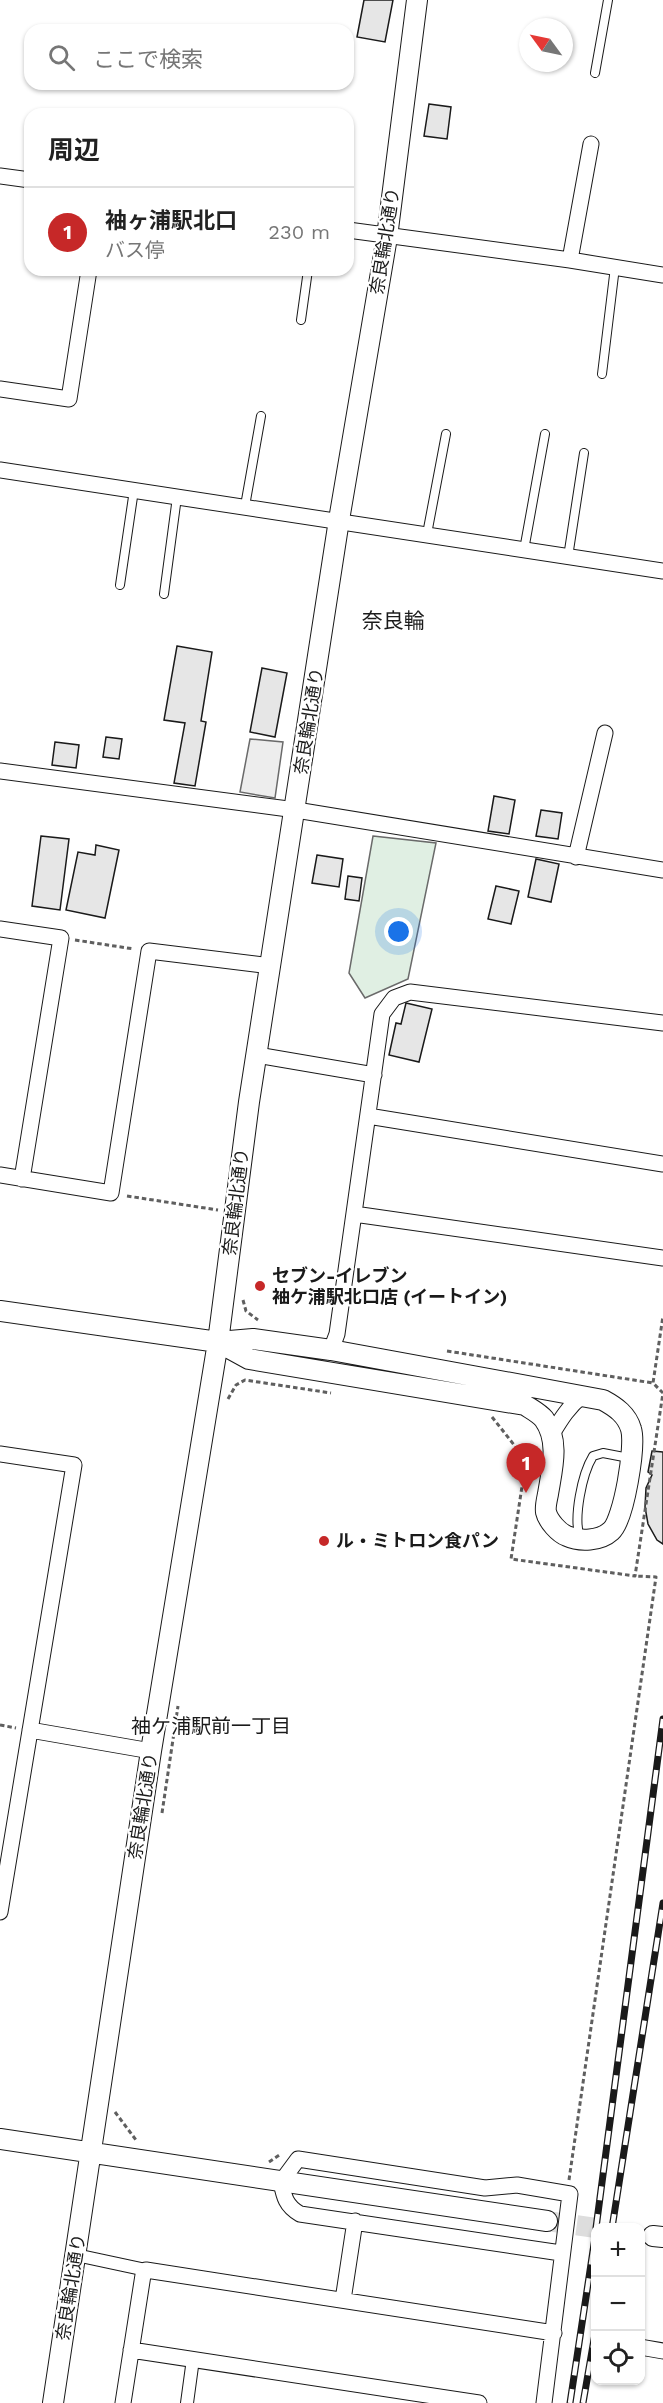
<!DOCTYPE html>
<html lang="ja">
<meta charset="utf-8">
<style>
body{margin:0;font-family:"Work Sans","Noto Sans JP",sans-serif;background:#f6f6f6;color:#222}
.controls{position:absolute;right:18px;bottom:18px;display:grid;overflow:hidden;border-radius:12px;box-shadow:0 2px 4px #0004}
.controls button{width:54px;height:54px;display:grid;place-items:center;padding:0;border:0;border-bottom:2px solid #e0e0e0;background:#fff;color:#222;font:30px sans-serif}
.compass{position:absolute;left:519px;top:18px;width:54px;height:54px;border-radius:50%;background:#fff;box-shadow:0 2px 4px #0004;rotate:303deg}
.you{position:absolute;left:399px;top:932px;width:21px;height:21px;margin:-15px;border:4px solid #fff;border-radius:50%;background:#1a73e8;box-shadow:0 0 0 9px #1a73e833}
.badge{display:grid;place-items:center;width:39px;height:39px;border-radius:50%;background:#c62828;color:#fff;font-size:20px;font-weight:700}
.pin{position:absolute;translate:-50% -50px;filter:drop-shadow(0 2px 3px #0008)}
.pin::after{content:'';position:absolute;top:32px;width:21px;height:18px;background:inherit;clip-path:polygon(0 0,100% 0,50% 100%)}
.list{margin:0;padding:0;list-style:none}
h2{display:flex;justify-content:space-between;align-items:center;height:78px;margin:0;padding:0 24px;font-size:26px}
h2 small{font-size:20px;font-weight:400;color:#767676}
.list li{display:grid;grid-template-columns:39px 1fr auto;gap:18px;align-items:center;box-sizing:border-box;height:90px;padding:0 24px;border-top:2px solid #e0e0e0}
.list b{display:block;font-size:22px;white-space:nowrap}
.list p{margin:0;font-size:20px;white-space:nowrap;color:#767676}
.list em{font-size:20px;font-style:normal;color:#767676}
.icon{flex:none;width:33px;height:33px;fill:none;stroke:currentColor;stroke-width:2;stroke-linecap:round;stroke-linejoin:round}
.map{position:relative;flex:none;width:663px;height:2403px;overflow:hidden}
.search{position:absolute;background:#fff;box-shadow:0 2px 4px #0004;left:24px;top:24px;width:330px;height:66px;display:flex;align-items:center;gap:15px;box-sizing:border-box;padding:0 21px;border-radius:18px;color:#767676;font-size:22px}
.panel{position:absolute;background:#fff;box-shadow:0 2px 4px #0004;left:24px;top:108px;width:330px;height:168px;border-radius:18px}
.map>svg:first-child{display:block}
</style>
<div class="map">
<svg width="663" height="2403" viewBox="0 0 663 2403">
<rect width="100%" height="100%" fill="#fff"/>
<path fill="#e0efe3" stroke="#6a6a6a" stroke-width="1.5" d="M373,836L436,843L408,979L365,998L349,973Z"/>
<path fill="#ededed" stroke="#6a6a6a" stroke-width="1.5" d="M250,739L283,742L275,798L240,792Z"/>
<path fill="#e6e6e6" stroke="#1a1a1a" stroke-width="1.5" d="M364,0H393L385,42L357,37Z
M429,104L451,107L447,139L424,136Z
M177,646L212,652L201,721L206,722L195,786L174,783L185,723L164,720Z
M262,668L287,673L275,737L250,732Z
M106,737L122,739L119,759L103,757Z
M55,742L79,745L76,768L52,765Z
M494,796L515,800L509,834L488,831Z
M541,810L562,813L558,839L536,836Z
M41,836L69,839L60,910L32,906Z
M96,845L119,850L105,918L66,910L78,852L95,855Z
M317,855L343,859L339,887L312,883Z
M536,859L559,864L551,902L528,897Z
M348,876L362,878L359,901L345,899Z
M496,886L519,891L511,924L488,919Z
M406,1003L432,1009L419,1062L389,1055L396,1023L401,1024Z
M652,1451L663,1452V1544L657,1540L648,1524L645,1507L646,1488L652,1475L648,1472Z"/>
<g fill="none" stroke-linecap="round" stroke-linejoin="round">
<path stroke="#ddd" stroke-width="20" stroke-dasharray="20 10" stroke-linecap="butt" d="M547,2221L596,2228"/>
<g stroke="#1a1a1a" stroke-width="10">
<path id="service" d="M595,73L608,0
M301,320L308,270
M602,374L615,267
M245,506L261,416
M427,534L446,434
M524,550L545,434
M568,557L584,453
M120,585L134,490
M164,594L177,497
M580,1538C573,1518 582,1474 593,1456L603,1453L629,1458"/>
</g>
<g stroke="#1a1a1a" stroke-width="14">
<path id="pedestrian" d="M76,2255L146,2270
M187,2403L193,2359"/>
</g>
<g stroke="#1a1a1a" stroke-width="17">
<path id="minor" d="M0,176L30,180
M348,230L570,260L663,275
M570,260L591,144
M0,389L69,399L89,270
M0,470L663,571
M0,771L296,810L663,870
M576,857L605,733
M0,929L61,938L22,1179
M257,1055L374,1075
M368,1116L663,1164
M0,1175L111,1193L149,951L271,966
M354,1214L663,1258
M331,1350L337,1334L382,1014L394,998L410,992L663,1023
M552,1434C561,1419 569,1406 583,1395
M0,1454L74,1465L0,1912
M30,1730L151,1751
M343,2300L355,2221
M640,2347L663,2351
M131,2350L479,2403
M123,2403L143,2275L146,2270L554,2333
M544,2403L570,2194L517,2185L485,2188L298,2159L281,2182C284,2197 286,2206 300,2214L561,2253"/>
</g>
<g stroke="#1a1a1a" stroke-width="22">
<path id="tertiary" d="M0,1311L218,1342L253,1339L331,1350L603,1400C616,1407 627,1415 631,1429C636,1445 624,1520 611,1531C600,1541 580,1542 567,1536C559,1533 548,1521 546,1512C545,1507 547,1499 548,1494C552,1469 560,1441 544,1419C539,1413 531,1409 525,1405L249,1359L218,1342
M0,2139L547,2221
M653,2236L663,2237
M53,2403L151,1751L218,1342L249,1102L339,520L387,237L417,0"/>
</g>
<path stroke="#5f5f5f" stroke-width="3" stroke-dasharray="4.5 3" stroke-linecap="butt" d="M75,940L134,949
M127,1196L218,1210
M243,1300L246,1311L258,1320
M447,1351L653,1383
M228,1399L236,1385L245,1380L331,1393
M492,1417L526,1460L511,1559L635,1576L663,1393L653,1383L663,1316
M0,1725L16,1728
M162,1813L178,1706
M115,2112L136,2140
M269,2162L281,2154
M569,2180L656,1577L635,1576"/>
<use href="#service" stroke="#fff" stroke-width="8"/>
<use href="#pedestrian" stroke="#fff" stroke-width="12"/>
<use href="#minor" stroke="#fff" stroke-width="15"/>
<use href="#tertiary" stroke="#fff" stroke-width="20"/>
<g stroke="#1a1a1a" stroke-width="7">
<path id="rail" d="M596,2228L663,1719
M612,2228L663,1903
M570,2403L596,2231
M583,2403L596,2328"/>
</g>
<use href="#rail" stroke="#fff" stroke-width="4.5" stroke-dasharray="14" stroke-linecap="butt"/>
</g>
<g fill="#c62828" stroke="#fff" stroke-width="2">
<circle cx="260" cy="1286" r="6"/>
<circle cx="324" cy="1541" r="6"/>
</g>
<g text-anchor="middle" stroke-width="4.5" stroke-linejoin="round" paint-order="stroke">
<g font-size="18" fill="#1a1a1a" stroke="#fff">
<text transform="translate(385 241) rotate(-81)" y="6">奈良輪北通り</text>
<text transform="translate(309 721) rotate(-81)" y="6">奈良輪北通り</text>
<text transform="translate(236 1202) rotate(-83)" y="6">奈良輪北通り</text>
<text transform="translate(143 1806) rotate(-81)" y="6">奈良輪北通り</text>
<text transform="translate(71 2287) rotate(-81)" y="6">奈良輪北通り</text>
</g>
<g font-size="18" font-weight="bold" fill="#1a1a1a" stroke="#fff" text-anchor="start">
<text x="272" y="1282">セブン-イレブン<tspan x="272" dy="21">袖ケ浦駅北口店 (イートイン)</tspan></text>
<text x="336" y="1547">ル・ミトロン食パン</text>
</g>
<g font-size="20" fill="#1a1a1a" stroke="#fff">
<text x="211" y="1733">袖ケ浦駅前一丁目</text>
</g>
<g font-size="21" fill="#1a1a1a" stroke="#fff">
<text x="393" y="628">奈良輪</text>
</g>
</g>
</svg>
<div class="controls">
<button>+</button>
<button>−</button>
<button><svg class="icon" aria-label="locate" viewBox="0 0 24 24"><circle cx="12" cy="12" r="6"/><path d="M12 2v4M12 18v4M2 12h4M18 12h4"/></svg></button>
</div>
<svg class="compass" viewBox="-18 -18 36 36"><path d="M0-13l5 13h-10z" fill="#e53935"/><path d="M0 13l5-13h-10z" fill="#767676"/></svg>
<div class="you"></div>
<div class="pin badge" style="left:526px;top:1493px">1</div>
<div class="search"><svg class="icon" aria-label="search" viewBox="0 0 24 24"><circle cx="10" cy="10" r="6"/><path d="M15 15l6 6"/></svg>ここで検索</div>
<section class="panel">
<h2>周辺<small></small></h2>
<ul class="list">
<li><span class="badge">1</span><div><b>袖ヶ浦駅北口</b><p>バス停</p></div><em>230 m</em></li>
</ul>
</section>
</div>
